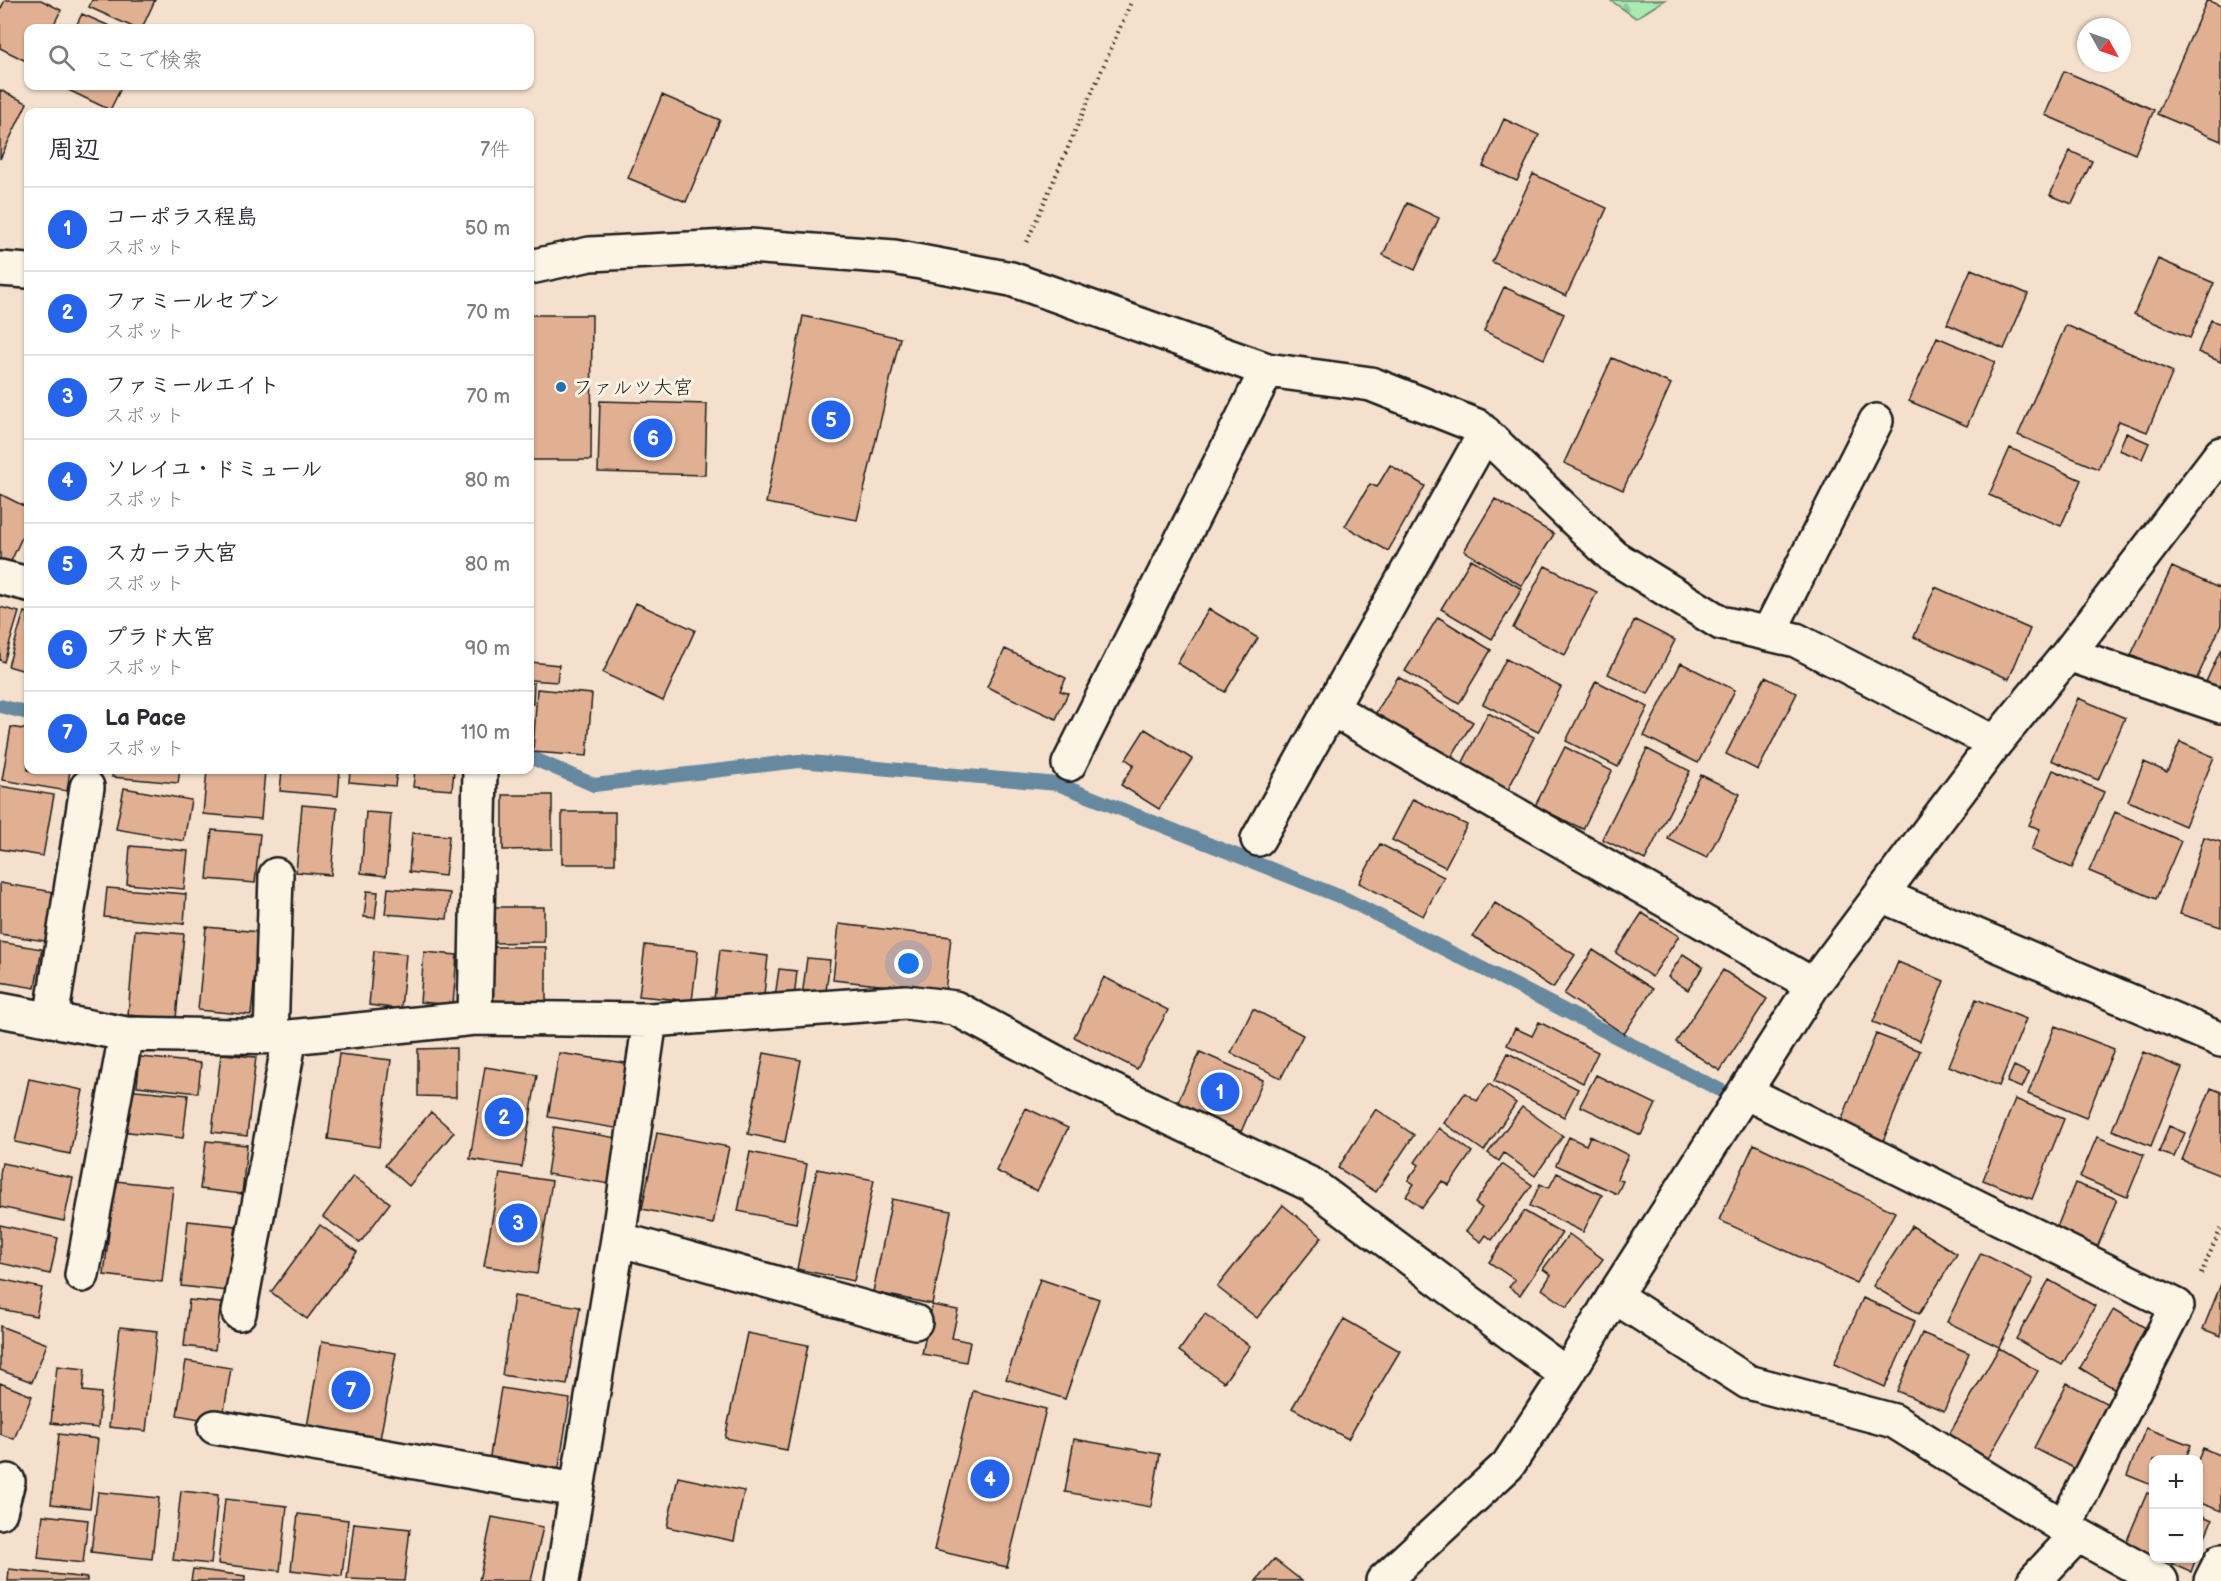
<!DOCTYPE html>
<html lang="ja">
<meta charset="utf-8">
<style>
body{margin:0;font-family:"Balsamiq Sans","Klee One",sans-serif;background:#f7f7f7;color:#2b2b33}
.controls{position:absolute;right:18px;bottom:18px;display:grid;overflow:hidden;border-radius:12px;box-shadow:0 2px 4px #0004}
.controls button{width:54px;height:54px;display:grid;place-items:center;padding:0;border:0;border-bottom:2px solid #e1e1e2;background:#fff;color:#2b2b33;font:30px sans-serif}
.compass{position:absolute;left:2077px;top:18px;width:54px;height:54px;border-radius:50%;background:#fff;box-shadow:0 2px 4px #0004;rotate:130deg}
.you{position:absolute;left:909px;top:964px;width:21px;height:21px;margin:-15px;border:4px solid #fff;border-radius:50%;background:#1a73e8;box-shadow:0 0 0 9px #1a73e833}
.badge{display:grid;place-items:center;width:39px;height:39px;border-radius:50%;background:#2563eb;color:#fff;font-size:20px;font-weight:700}
.pin{position:absolute;translate:-50% -50%;border:3px solid #fff;box-shadow:0 2px 6px #0006}
.list{margin:0;padding:0;list-style:none}
h2{display:flex;justify-content:space-between;align-items:center;height:78px;margin:0;padding:0 24px;font-size:26px}
h2 small{font-size:20px;font-weight:400;color:#7c7c81}
.list li{display:grid;grid-template-columns:39px 1fr auto;gap:18px;align-items:center;box-sizing:border-box;height:84px;padding:0 24px;border-top:2px solid #e1e1e2}
.list b{display:block;font-size:22px;white-space:nowrap}
.list p{margin:0;font-size:20px;white-space:nowrap;color:#7c7c81}
.list em{font-size:20px;font-style:normal;color:#7c7c81}
.icon{flex:none;width:33px;height:33px;fill:none;stroke:currentColor;stroke-width:2;stroke-linecap:round;stroke-linejoin:round}
.map{position:relative;flex:none;width:2221px;height:1581px;overflow:hidden}
.search{position:absolute;background:#fff;box-shadow:0 2px 4px #0004;left:24px;top:24px;width:510px;height:66px;display:flex;align-items:center;gap:15px;box-sizing:border-box;padding:0 21px;border-radius:12px;color:#7c7c81;font-size:22px}
.panel{position:absolute;background:#fff;box-shadow:0 2px 4px #0004;left:24px;top:108px;width:510px;height:666px;border-radius:12px}
.map>svg:first-child{display:block}
</style>
<div class="map">
<svg width="2221" height="1581" viewBox="0 0 2221 1581">
<defs>
<pattern id="forest-firs" width="22" height="20" patternUnits="userSpaceOnUse" patternTransform="scale(1.5)"><rect width="22" height="20" fill="#a9eab3"/><path d="M5 1l3.5 6h-7zM16 11l3.5 6h-7z" fill="#91c899"/></pattern>
</defs>
<rect width="100%" height="100%" fill="#f4e0cc"/>
<filter id="ink" filterUnits="userSpaceOnUse"><feTurbulence type="fractalNoise" baseFrequency=".0167" numOctaves="2"/><feDisplacementMap in="SourceGraphic" scale="12" xChannelSelector="R" yChannelSelector="G"/><feConvolveMatrix kernelMatrix="1 2 1 2 8 2 1 2 1" color-interpolation-filters="sRGB"/></filter>
<g filter="url(#ink)">
<path fill="url(#forest-firs)" stroke="#628368" stroke-width="1.5" d="M1610,0H1665L1636,18Z"/>
<g fill="none" stroke-linecap="round" stroke-linejoin="round">
<path stroke="#6689a0" stroke-width="14" d="M0,706L28,713
M530,757L594,785L799,761L1058,784L1346,899L1724,1092"/>
</g>
<path fill="#e1b093" stroke="#1c1c1c" stroke-width="1.5" d="M5,0H41L61,10L52,28H28V62L0,48V10Z
M92,0H155L142,28H135L89,7Z
M2207,0L2221,6V141L2157,114Z
M82,14L114,28H75Z
M2064,71L2154,110L2135,154L2045,115Z
M60,86H122L110,110Z
M0,90L27,103L0,159Z
M662,95L720,120L686,202L628,178Z
M1504,119L1539,135L1517,181L1483,166Z
M2070,151L2092,161L2072,204L2050,195Z
M1533,174L1607,208L1566,296L1492,262Z
M1407,203L1439,218L1415,270L1383,255Z
M2158,259L2214,283L2190,338L2134,314Z
M1971,269L2028,294L2004,349L1947,324Z
M1504,287L1564,314L1544,359L1484,331Z
M530,315H592L591,460H530Z
M803,316L900,338L857,520L766,503Z
M2211,320L2221,324V362L2198,352Z
M2066,325L2173,372L2147,432L2119,421L2098,469L2018,435Z
M1937,337L1995,362L1967,426L1909,401Z
M1612,358L1671,384L1623,490L1564,463Z
M600,401L707,404L705,475L598,472Z
M2126,433L2149,443L2142,459L2119,450Z
M2010,448L2081,480L2061,526L1989,495Z
M1390,465L1425,486L1388,551L1345,526L1370,484L1377,487Z
M0,494L28,508V524L7,570L0,567Z
M1495,499L1554,534L1522,586L1464,551Z
M1471,559L1522,589L1492,639L1441,609Z
M1545,566L1597,592L1565,655L1513,628Z
M2172,567L2221,589V625L2194,685L2131,655Z
M1935,587L2030,629L2009,679L1914,637Z
M636,603L695,630L663,701L603,673Z
M0,607L19,612L4,662L0,660Z
M1209,609L1258,638L1225,692L1177,663Z
M24,612L28,613V672L8,666Z
M1438,617L1491,650L1459,704L1405,671Z
M1635,620L1675,640L1648,694L1608,674Z
M1005,649L1066,678L1060,691L1068,693L1056,719L987,687Z
M2221,649V692L2205,684Z
M1506,659L1561,687L1538,732L1483,704Z
M530,662L559,665L557,682L530,680Z
M1681,663L1735,690L1698,763L1644,736Z
M1398,677L1473,722L1447,764L1372,719Z
M1765,677L1797,693L1758,770L1726,754Z
M1596,681L1648,707L1618,767L1566,741Z
M530,683H534L533,704H530Z
M537,689L592,694L587,756L533,752Z
M2078,698L2125,718L2098,780L2051,760Z
M1488,713L1534,737L1505,796L1458,772Z
M11,727L28,730V770H70L67,791L2,780Z
M1145,729L1192,759L1159,809L1121,785L1134,765L1126,759Z
M2180,742L2214,757L2185,826L2128,801L2144,762L2167,772Z
M1565,747L1612,771L1583,829L1535,806Z
M1647,749L1690,771L1645,860L1602,839Z
M113,770H180L178,783L112,777Z
M207,770H265L261,819L203,814Z
M282,770H340L338,796L280,791Z
M350,770H397L395,786L349,782Z
M415,770H454L452,790L413,787Z
M2053,770L2104,792L2072,868L2031,850L2040,829L2029,825Z
M1701,775L1740,794L1707,858L1668,839Z
M0,786L54,795L43,856L0,849Z
M124,788L191,800L184,841L116,829Z
M503,795H552V849L503,850Z
M1413,799L1467,825L1445,867L1392,840Z
M302,805L337,808L331,875L296,872Z
M366,812L391,814L386,876L361,873Z
M562,812H615V864H562Z
M2115,812L2181,841L2156,899L2089,871Z
M212,830L260,834L255,883L207,879Z
M412,833L449,836L445,876L409,872Z
M2204,837L2221,842V927L2180,914Z
M1380,844L1444,877L1423,916L1359,883Z
M130,846L188,851L184,889L127,884Z
M0,883L54,892L45,941L0,934Z
M107,888L186,894L184,924L104,917Z
M388,888L450,893L447,919L385,914Z
M367,891L378,892L375,918L364,917Z
M1495,903L1575,955L1553,988L1473,936Z
M491,907H544V942L491,943Z
M1642,913L1679,936L1652,977L1616,953Z
M839,924L951,937L945,992L833,980Z
M206,927L259,932L251,1015L198,1010Z
M135,930L184,934L176,1019L128,1015Z
M0,942L42,949L35,988L0,982Z
M645,945L698,951L692,1001L639,996Z
M492,947H546V1002L492,1003Z
M720,950L768,956L763,1004L714,999Z
M1593,950L1653,989L1624,1034L1564,994Z
M374,951L406,954L401,1009L369,1005Z
M424,952L457,955L453,1005L420,1002Z
M1683,954L1703,967L1688,990L1668,977Z
M807,958L830,960L825,999L802,997Z
M1898,962L1944,981L1920,1041L1873,1022Z
M779,969L797,971L794,999L775,997Z
M1723,970L1767,999L1720,1071L1676,1042Z
M1104,977L1168,1010L1137,1069L1074,1037Z
M1976,999L2026,1019L1999,1086L1949,1066Z
M1253,1009L1303,1035L1281,1078L1231,1053Z
M1539,1022L1598,1052L1583,1083L1507,1045L1515,1028L1532,1036Z
M2055,1026L2114,1049L2086,1118L2028,1094Z
M1876,1034L1920,1051L1883,1141L1840,1124Z
M456,1048V1097L418,1096V1049Z
M1200,1052L1263,1080L1241,1132L1177,1104Z
M2143,1052L2182,1068L2151,1146L2112,1130Z
M559,1053L631,1064L621,1129L548,1117Z
M764,1053L801,1060L785,1142L748,1134Z
M1508,1053L1578,1089L1564,1117L1494,1081Z
M221,1054L256,1057L247,1136L212,1132Z
M339,1054L391,1060L379,1147L328,1139Z
M140,1057L201,1063L198,1093L137,1086Z
M2014,1066L2029,1073L2022,1088L2007,1082Z
M485,1067L537,1075L522,1167L470,1159Z
M1596,1075L1656,1104L1641,1135L1580,1106Z
M29,1079L83,1090L70,1154L15,1142Z
M1489,1084L1516,1103L1484,1151L1444,1123L1465,1093L1477,1101Z
M2211,1088L2221,1092V1176L2182,1160Z
M125,1089L188,1095L183,1138L120,1131Z
M2015,1099L2064,1119L2032,1199L1983,1180Z
M1522,1107L1563,1136L1535,1176L1504,1153L1499,1161L1488,1153Z
M1026,1108L1068,1128L1037,1191L996,1171Z
M1376,1109L1414,1135L1376,1192L1338,1168Z
M431,1112L454,1132L409,1186L385,1165Z
M2169,1126L2185,1133L2174,1157L2159,1152Z
M554,1127L617,1138L610,1184L547,1174Z
M1439,1128L1472,1152L1449,1185L1442,1181L1422,1208L1406,1196L1414,1184L1408,1180L1419,1165L1415,1162Z
M657,1133L729,1147L713,1224L642,1209Z
M1590,1136L1628,1155L1617,1179L1623,1181L1617,1194L1556,1165L1569,1137L1586,1145Z
M2097,1137L2144,1155L2127,1197L2080,1177Z
M206,1141L247,1145L242,1194L200,1189Z
M1754,1144L1895,1212L1856,1283L1719,1220Z
M750,1152L807,1164L796,1223L738,1211Z
M2,1163L73,1178L64,1221L0,1207V1174Z
M1502,1164L1532,1185L1492,1240L1486,1235L1481,1242L1466,1231L1482,1208L1475,1203Z
M817,1169L874,1180L854,1281L797,1269Z
M500,1173L552,1181L537,1274L484,1266Z
M1557,1173L1602,1195L1583,1232L1530,1206L1540,1184L1549,1188Z
M353,1176L390,1203L360,1243L323,1217Z
M115,1181L173,1187L162,1282L104,1275Z
M2075,1183L2117,1199L2097,1248L2055,1232Z
M892,1199L951,1211L932,1304L873,1292Z
M1283,1205L1322,1237L1257,1318L1217,1287Z
M1524,1211L1562,1233L1520,1295L1509,1287L1515,1280L1489,1262Z
M188,1221L236,1226L228,1291L181,1286Z
M0,1225L58,1238L50,1274L0,1263Z
M320,1225L357,1252L307,1319L271,1292Z
M1912,1226L1957,1254L1919,1314L1873,1286Z
M1569,1234L1603,1259L1567,1307L1542,1289L1551,1275L1543,1269Z
M1981,1253L2033,1279L1999,1347L1947,1322Z
M0,1279L42,1288L36,1316L0,1309Z
M1040,1279L1099,1299L1065,1399L1006,1379Z
M2049,1280L2095,1306L2062,1365L2016,1339Z
M2221,1284V1336L2203,1329Z
M514,1296L580,1307L567,1385L502,1375Z
M1863,1298L1915,1321L1885,1387L1834,1364Z
M189,1300L221,1303L215,1350L184,1346Z
M932,1305L958,1310L952,1338L970,1342L966,1362L922,1354Z
M2114,1309L2149,1330L2115,1389L2080,1368Z
M1205,1314L1250,1346L1224,1382L1179,1351Z
M1344,1319L1400,1351L1348,1439L1292,1408Z
M0,1326L47,1344L32,1382L0,1370Z
M120,1327L157,1331L146,1431L109,1427Z
M747,1333L808,1345L787,1450L725,1438Z
M1922,1333L1969,1353L1944,1411L1897,1391Z
M322,1341L396,1353L380,1439L307,1427Z
M1999,1348L2038,1371L1987,1460L1947,1438Z
M186,1361L231,1368L222,1423L177,1415Z
M57,1366L85,1369L83,1391L101,1393L98,1428L51,1423Z
M0,1383L32,1396L14,1439L0,1434Z
M2067,1383L2110,1405L2077,1470L2034,1448Z
M501,1388L570,1399L558,1473L489,1462Z
M973,1391L1046,1409L1007,1567L934,1550Z
M2146,1428L2191,1445L2185,1460H2154V1486L2127,1475Z
M59,1434L98,1439L90,1508L51,1504Z
M1074,1439L1160,1454L1151,1507L1065,1492Z
M2203,1448L2221,1456V1511L2198,1502V1460Z
M678,1477L744,1491L734,1541L667,1527Z
M181,1491L218,1495L211,1564L173,1560Z
M98,1492L159,1498L152,1559L91,1552Z
M2147,1493L2154,1495V1556L2125,1545Z
M225,1499L287,1506L280,1571L218,1564Z
M298,1514L348,1520L342,1576L291,1570Z
M2198,1514L2212,1520L2198,1553Z
M43,1515L88,1520L83,1563L38,1558Z
M492,1517L543,1527L531,1581H479Z
M354,1523L410,1529L404,1581L347,1579Z
M2159,1558H2196L2191,1572Z
M1274,1559L1302,1581H1256Z
M9,1569L87,1578V1581H8Z
M193,1569L245,1576V1581H191Z"/>
<g fill="none" stroke-linecap="round" stroke-linejoin="round">
<g stroke="#1c1c1c" stroke-width="38">
<path id="minor" d="M530,267L590,254L749,246L894,257L1011,279L1267,370L1371,384L1477,426L1614,557L1721,623L1796,640L1995,743
M0,269L28,271
M0,577L28,584
M1768,634L1876,421
M2068,654L2221,706
M1332,709L1813,985
M1069,764L1267,370
M1258,839L1485,433
M1881,895L2221,1040
M0,1010L126,1034L290,1037L475,1018L650,1020L906,1002L955,1008L1079,1075L1312,1185L1567,1375
M475,1018L480,770
M51,1020L87,787
M271,1037L276,875
M1745,1092L2177,1306L2064,1527
M618,1239L915,1322
M82,1275L126,1034
M1614,1296L1748,1382L1894,1421L2064,1527L2161,1581
M239,1313L290,1037
M215,1427L576,1490
M0,1512L8,1481
M562,1581L618,1239L650,1020
M1383,1581L1508,1465L1567,1375L1614,1296L1813,985L1995,743L2068,654L2221,454
M2034,1581L2077,1535
M2211,1581L2221,1561"/>
</g>
<path stroke="#1c1c1c" stroke-width="4" stroke-dasharray="1.5 4.5" stroke-linecap="butt" d="M1027,242L1132,0
M2201,1274L2221,1228"/>
<use href="#minor" stroke="#fcf5e5" stroke-width="33"/>
</g>
</g>
<circle fill="#1f6fb2" stroke="#fcf5e5" stroke-width="2" cx="561" cy="387" r="6"/>
<g text-anchor="middle" stroke-width="6" stroke-linejoin="round" paint-order="stroke">
<g font-size="20" fill="#1c1c1c" stroke="#fcf5e5" text-anchor="start">
<text x="573" y="394">ファルツ大宮</text>
</g>
</g>
</svg>
<div class="controls">
<button>+</button>
<button>−</button>
</div>
<svg class="compass" viewBox="-18 -18 36 36"><path d="M0-13l5 13h-10z" fill="#e53935"/><path d="M0 13l5-13h-10z" fill="#7c7c81"/></svg>
<div class="you"></div>
<div class="pin badge" style="left:1220px;top:1092px">1</div>
<div class="pin badge" style="left:504px;top:1117px">2</div>
<div class="pin badge" style="left:518px;top:1223px">3</div>
<div class="pin badge" style="left:990px;top:1479px">4</div>
<div class="pin badge" style="left:831px;top:420px">5</div>
<div class="pin badge" style="left:653px;top:438px">6</div>
<div class="pin badge" style="left:351px;top:1390px">7</div>
<div class="search"><svg class="icon" aria-label="search" viewBox="0 0 24 24"><circle cx="10" cy="10" r="6"/><path d="M15 15l6 6"/></svg>ここで検索</div>
<section class="panel">
<h2>周辺<small>7件</small></h2>
<ul class="list">
<li><span class="badge">1</span><div><b>コーポラス程島</b><p>スポット</p></div><em>50 m</em></li>
<li><span class="badge">2</span><div><b>ファミールセブン</b><p>スポット</p></div><em>70 m</em></li>
<li><span class="badge">3</span><div><b>ファミールエイト</b><p>スポット</p></div><em>70 m</em></li>
<li><span class="badge">4</span><div><b>ソレイユ・ドミュール</b><p>スポット</p></div><em>80 m</em></li>
<li><span class="badge">5</span><div><b>スカーラ大宮</b><p>スポット</p></div><em>80 m</em></li>
<li><span class="badge">6</span><div><b>プラド大宮</b><p>スポット</p></div><em>90 m</em></li>
<li><span class="badge">7</span><div><b>La Pace</b><p>スポット</p></div><em>110 m</em></li>
</ul>
</section>
</div>
